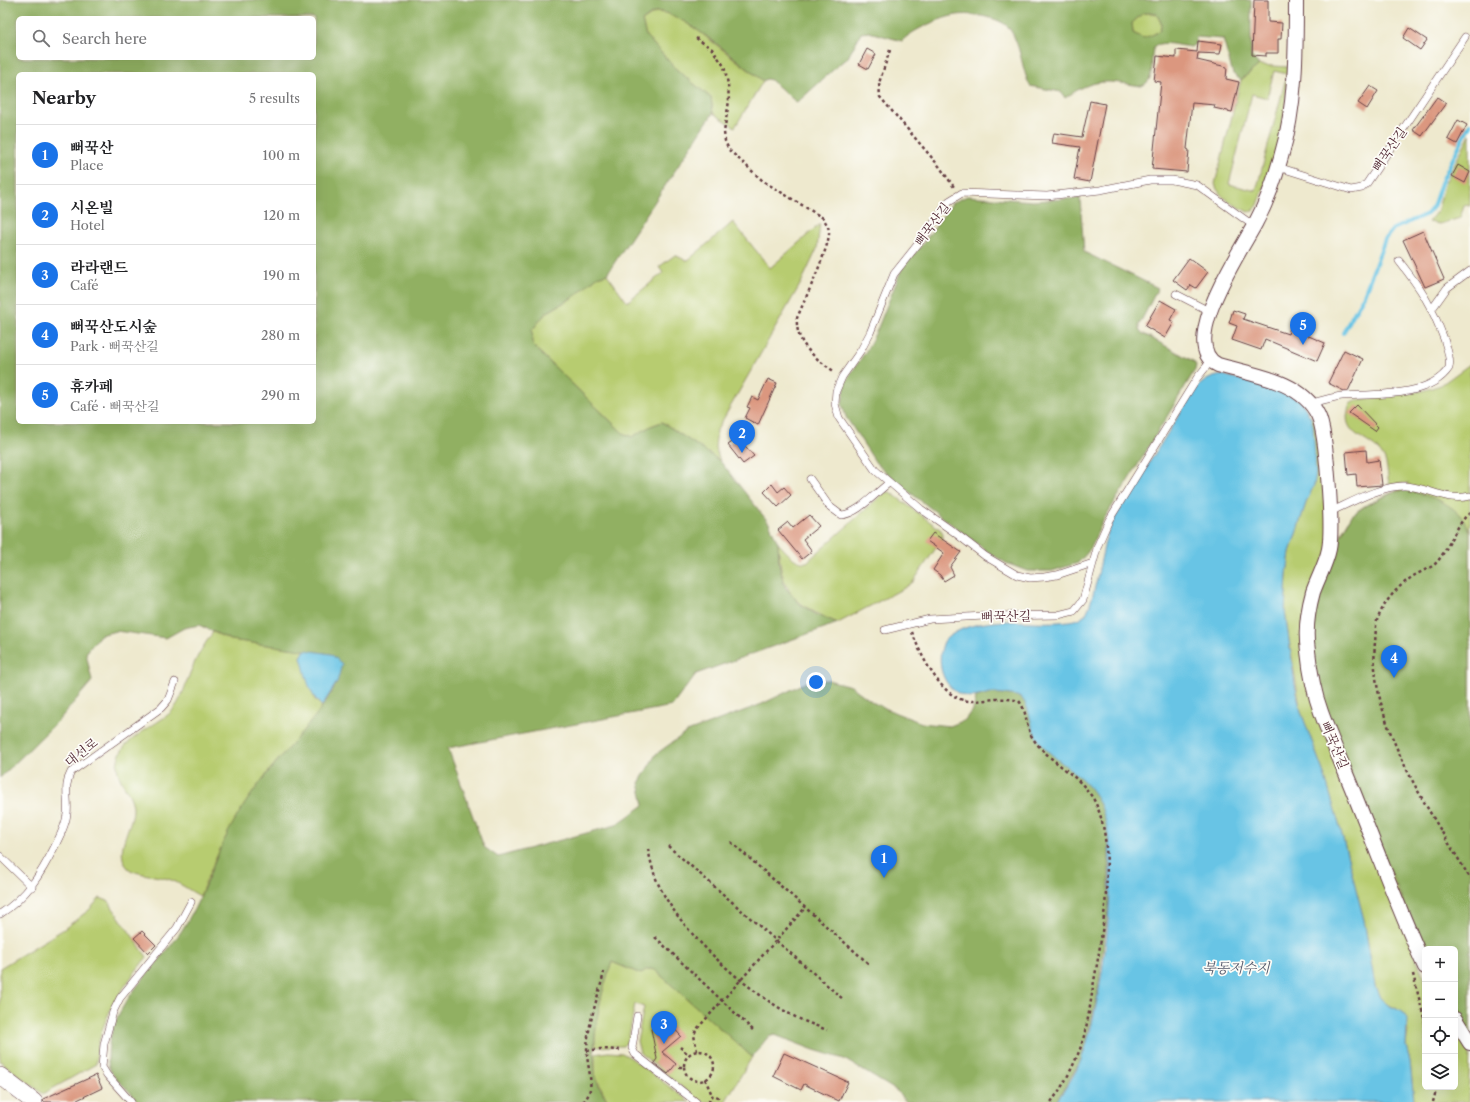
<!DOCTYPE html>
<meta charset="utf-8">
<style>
body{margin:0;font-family:"Libre Caslon Text","Noto Serif KR",serif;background:#f2f2f2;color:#202124}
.controls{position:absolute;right:12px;bottom:12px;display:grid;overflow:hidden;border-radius:6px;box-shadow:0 4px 16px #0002}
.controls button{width:36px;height:36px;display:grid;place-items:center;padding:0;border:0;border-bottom:1px solid #e0e0e0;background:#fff;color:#202124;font:20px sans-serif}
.you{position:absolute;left:816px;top:682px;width:14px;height:14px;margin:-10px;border:3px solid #fff;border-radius:50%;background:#1a73e8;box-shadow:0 0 0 6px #1a73e833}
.badge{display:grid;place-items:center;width:26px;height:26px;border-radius:50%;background:#1a73e8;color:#fff;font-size:13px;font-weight:700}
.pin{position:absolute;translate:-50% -33px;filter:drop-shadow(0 1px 2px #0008)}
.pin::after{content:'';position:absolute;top:21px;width:14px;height:12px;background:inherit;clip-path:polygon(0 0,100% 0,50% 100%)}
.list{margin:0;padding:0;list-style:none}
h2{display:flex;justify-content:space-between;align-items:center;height:52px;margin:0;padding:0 16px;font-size:17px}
h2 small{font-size:13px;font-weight:400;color:#757577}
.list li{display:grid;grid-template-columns:26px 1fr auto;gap:12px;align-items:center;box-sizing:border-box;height:60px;padding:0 16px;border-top:1px solid #e0e0e0}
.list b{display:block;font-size:15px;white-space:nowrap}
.list p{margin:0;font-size:13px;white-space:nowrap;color:#757577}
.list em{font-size:13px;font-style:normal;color:#757577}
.icon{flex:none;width:22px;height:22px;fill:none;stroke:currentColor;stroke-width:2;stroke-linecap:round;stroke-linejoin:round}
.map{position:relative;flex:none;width:1470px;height:1102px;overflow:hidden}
.search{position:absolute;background:#fff;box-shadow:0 4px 16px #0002;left:16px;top:16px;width:300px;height:44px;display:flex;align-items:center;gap:10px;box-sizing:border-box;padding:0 14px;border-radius:6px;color:#757577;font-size:15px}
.panel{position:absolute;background:#fff;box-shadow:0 4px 16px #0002;left:16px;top:72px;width:300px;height:352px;border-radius:6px}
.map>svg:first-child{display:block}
</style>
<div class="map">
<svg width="1470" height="1102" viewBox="0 0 1470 1102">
<rect width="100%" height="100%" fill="#fdfcf7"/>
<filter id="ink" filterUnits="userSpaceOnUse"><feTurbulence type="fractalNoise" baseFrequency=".025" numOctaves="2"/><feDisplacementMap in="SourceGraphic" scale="8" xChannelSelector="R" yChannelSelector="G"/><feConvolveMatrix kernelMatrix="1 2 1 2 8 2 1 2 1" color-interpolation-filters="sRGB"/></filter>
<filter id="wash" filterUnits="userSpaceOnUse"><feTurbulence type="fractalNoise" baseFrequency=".012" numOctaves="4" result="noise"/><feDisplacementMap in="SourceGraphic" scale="16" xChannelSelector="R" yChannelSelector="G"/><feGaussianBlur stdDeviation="0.9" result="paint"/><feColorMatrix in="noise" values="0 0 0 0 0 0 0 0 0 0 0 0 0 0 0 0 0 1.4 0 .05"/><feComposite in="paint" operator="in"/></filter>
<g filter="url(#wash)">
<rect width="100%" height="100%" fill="#eee9ce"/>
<path fill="#b7cc70" stroke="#80764e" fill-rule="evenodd" d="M656,12L672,14L696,29L763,81L735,127L713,113L711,98L676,69L646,36L642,21Z
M1143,13H1155C1168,29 1158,34 1143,38L1133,33L1132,23Z
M1259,65L1288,67L1285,109L1278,147L1258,205L1254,210L1248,212C1236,205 1219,199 1215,184L1241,80ZM1274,71L1287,74L1256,191L1229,184L1252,94L1267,98Z
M1470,134V206L1464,205L1460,218L1440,224L1428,222L1438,210L1444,185Z
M733,222L770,268L820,224L817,249L801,283L717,430L715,447L720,461L662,422L651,426L632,437L623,433L533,346L532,330L546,313L575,296L597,277L607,274L627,302L663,273L659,267L675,255L687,261Z
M1470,364V1035L1455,1010V949H1425L1341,533C1345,528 1348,520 1353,515C1366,501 1392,495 1409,483L1389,484C1387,475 1388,464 1383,456C1371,436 1337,437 1350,404L1357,400L1422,391L1441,385Z
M1310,416L1315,421L1326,512L1416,959L1425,979V1087H1455V1028L1470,1053L1468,1102H1414L1410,1061L1406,1046L1408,1031L1396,1008L1388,1005L1380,998L1375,986L1364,920L1341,831L1324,774L1301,712L1288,634L1285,611L1287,574L1290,552L1306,503L1314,484Z
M885,492H890L941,530L943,534L942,539L913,582L906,587L838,623C793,604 781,594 778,543C786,551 795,564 807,562Z
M213,632L231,640L305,650L301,657L315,700L322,706C307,732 283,752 265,776C236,814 217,852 200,896C190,891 179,882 168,879C159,876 133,874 128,868C113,851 132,828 133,810C134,790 109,778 120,754C127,738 155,725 169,714C182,703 186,681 193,666C198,654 206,642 213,632Z
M100,898L108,901L147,957C121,989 98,1021 96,1064L43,1094L0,1061V968L64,929L89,910Z
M612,962L641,974C646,969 648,968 655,970L752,1057L725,1102H700L640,1053L637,1041L644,1007L635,1004L628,1041L623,1046L595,1047C594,1019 603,988 612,962Z
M608,1052L622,1053L631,1058L690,1102H608L595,1075V1054Z"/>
<path fill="#91b062" stroke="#6e6846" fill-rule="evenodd" d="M0,0H1251V56L1259,65L1241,80L1233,74L1223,39L1196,37L1195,44L1191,47C1182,46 1168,42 1159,44C1144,47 1161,80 1141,86C1106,81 1095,77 1065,98L1061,92L1030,86C1021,68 1021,44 1009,28C1000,17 971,13 957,15C942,17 912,30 902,41L869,32L861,33L847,59L843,61L800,100L796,102L771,80L766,79L763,81C745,67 676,6 655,12C651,14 646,18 642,21L646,36L676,69L711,98L713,113L607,274L597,277L575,296L546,313L532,330L533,346L623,433L632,437L651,426L662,422L720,461L769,523L778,543L779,565L785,587L800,604L817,615L838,623L696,674L672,706L448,748L484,847L498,857L616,825L644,805L639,783L656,754L687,732L762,704L809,681L828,680L851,686L874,703L896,713L922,723L950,726L965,720L974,707L976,697L990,693L1021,696L1026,703L1029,712L1067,766L1081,776L1094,793L1102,808L1109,833V902L1097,998L1081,1060L1056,1102H906L897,1091L844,1059L814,1050L775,1035L768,1037L752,1057L655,970C648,968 646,969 641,974L612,962C600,993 591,1040 595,1074C596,1083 604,1094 608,1102H137C130,1087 108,1078 108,1061C106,1002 160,969 187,922C207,889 216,851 236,818C258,780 289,749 316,715C324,705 331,693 337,682L331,654L231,640L199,625L184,628L166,638L116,631L100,635L86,653L92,681L59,720L0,778ZM1143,13H1155C1168,28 1158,34 1143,38L1133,33L1132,23ZM18,18H314V58H18ZM18,74H314V422H18Z
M967,196L1033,201L1080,198L1084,252L1158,288L1139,325V329L1142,333L1193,361L1196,365L1195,370L1139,463L1104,519L1088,552L1078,563L1052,571H1027L1006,563L988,552L904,488L876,463L846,417L842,404L846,381L866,351L877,330L902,268L922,245L952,203Z
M1407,490C1433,497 1459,504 1470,531V1035L1455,1010V949H1425V957L1324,706L1311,649L1312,621L1319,591L1334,549L1352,515L1368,504L1395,492Z"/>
<path fill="#67c4e5" stroke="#587288" d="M1223,375L1282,391L1301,401L1310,416L1313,425L1316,473L1314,485L1306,503L1290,552L1287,574L1285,611L1295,685L1301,712L1324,774L1341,831L1364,920L1375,986L1380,998L1388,1005L1403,1012L1407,1019L1406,1046L1410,1061L1414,1102H1056C1065,1089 1075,1075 1081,1060C1102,1006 1122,863 1102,809C1088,773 1060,768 1039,741C1029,727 1032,710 1021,697C1012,695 1001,693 991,693C982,694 974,699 965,696C942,689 936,663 943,644C945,638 951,635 956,632C971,624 989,622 1006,621C1023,621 1071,626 1084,616C1093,608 1102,550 1107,535C1109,528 1113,522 1116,516L1194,391C1203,381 1209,377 1223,375Z
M305,650L331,654L342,664L337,682L322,706C308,694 306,674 301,657Z"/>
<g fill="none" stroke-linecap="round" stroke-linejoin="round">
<path stroke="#67c4e5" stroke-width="4" d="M1343,333L1364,295L1385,239L1393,229L1427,214L1433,207L1441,183L1470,124"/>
</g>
<g id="blocks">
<path fill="#db977f" d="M1254,0H1268V22L1282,23L1281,39H1278V53H1266V56L1252,55Z
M1409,28L1427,40L1420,50L1403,38Z
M1198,41L1222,44L1220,54L1198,53L1197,60L1227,67L1226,79L1239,82L1232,112L1214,108L1215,105L1192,103L1187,149L1189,150L1187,172L1152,169L1161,82L1154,81L1157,56L1176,58V50L1197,52Z
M867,49L876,54L868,69L859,64Z
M1370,86L1378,91L1367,109L1358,103Z
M1437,97L1446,103L1422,136L1413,130Z
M1090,101L1105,104L1090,182L1074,179L1080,147L1052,143L1054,133L1082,137Z
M1458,120L1467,125L1457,144L1448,139Z
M1458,165L1470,172L1465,183L1452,176Z
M1423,231L1444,279L1425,287L1403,240Z
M1189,258L1208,272L1196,288L1191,285L1187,290L1173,280Z
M1160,300L1176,309L1170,320L1174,322L1165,338L1145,326Z
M1233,310L1245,314L1243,319L1288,334L1290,328L1325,343L1317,361L1265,339L1261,350L1232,340L1237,326L1229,323Z
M1344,350L1363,359L1348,391H1344L1328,383Z
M768,379L777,383L758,425L745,418L750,408L747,407L752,397L758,400Z
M1357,405L1378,427L1375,431L1349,413Z
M738,438L754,456L743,464L728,445Z
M1366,450L1367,462L1379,460L1382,485L1357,487L1356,474L1348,475L1346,452Z
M772,484L778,492L784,487L791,495L778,507L764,492Z
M809,515L819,526L803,539L812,551L802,559L778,530L788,522L793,528Z
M933,533L961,552L950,567L954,575L944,581L940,575L933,570L944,553L927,541Z
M142,931L156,945L148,953L134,938Z
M662,1020L668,1026L670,1024L681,1036L662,1052L676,1064L668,1074L654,1063L657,1059L651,1029Z
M784,1053L848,1082L839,1101L804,1084L801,1090L773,1076Z
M96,1075L102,1088L73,1102H44L43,1099Z"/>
</g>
</g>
<g filter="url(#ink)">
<use href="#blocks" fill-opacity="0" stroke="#633d43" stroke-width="1"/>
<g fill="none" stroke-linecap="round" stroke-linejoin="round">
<g stroke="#633d43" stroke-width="8">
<path id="service" d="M1278,167L1351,190L1362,188L1367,183L1465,37
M1176,294L1211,312
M1432,309L1447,288L1470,271
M1312,403C1321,401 1332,397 1342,396C1374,394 1429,398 1449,368C1451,358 1447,349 1444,339C1431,304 1421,289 1399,261
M810,479L829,506L841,515C858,514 875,493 889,483
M1330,512C1350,503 1382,485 1405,486C1428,487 1446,502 1470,496
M1093,563L1057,575L1044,577L1030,578L1017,575L985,556L954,532L921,509L875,470L839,418L835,404L836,391L842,377L861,350L870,333L894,274L926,234L949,201L962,193L1047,196L1100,190L1150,180H1172L1197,185L1254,226
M885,630L930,619L984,616L1058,615L1074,611L1083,600L1098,545L1109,520L1197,378L1211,361
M0,856L32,887
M0,914C27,897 41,874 55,846C60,836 66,825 67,814C69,799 63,786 71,772L161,708L168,700L175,682
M637,1016L632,1048L635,1054L696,1102
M131,1102L107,1075L102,1067L104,1044L113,1012L120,998L177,928L191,902"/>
</g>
<g stroke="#633d43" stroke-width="16">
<path id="minor" d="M1296,0C1296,52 1296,107 1281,157C1275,179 1267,202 1256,222C1242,249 1176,345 1218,365C1252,375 1301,380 1318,415C1327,433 1333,528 1329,549C1326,564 1318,578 1313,592C1308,610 1305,632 1308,651C1310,671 1314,693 1321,712C1331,740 1344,768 1355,796C1378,853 1399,911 1425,967
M1455,1019L1470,1043"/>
</g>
<g stroke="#633d43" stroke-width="18">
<path id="tertiary" d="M0,1076L34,1102"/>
</g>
<path stroke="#633d43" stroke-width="2.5" stroke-dasharray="3 3" stroke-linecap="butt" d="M696,38L712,49L724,66L728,84L729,101L724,132L725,141L729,150L763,181L823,218C826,223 829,227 829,232C830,247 804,301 797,318C795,344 815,358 835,372
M890,50L879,83L880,97L939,166L954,187
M1470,513C1457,522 1449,549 1436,563C1431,568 1422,571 1415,575C1399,585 1385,600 1378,618C1375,624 1376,635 1375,642C1368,723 1429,810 1470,878
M912,632C920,654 942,701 970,701C987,701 1003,696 1019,701C1028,712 1025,728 1034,740C1051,764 1081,775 1095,802C1118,848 1102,937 1093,987C1090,1007 1087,1029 1080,1049C1073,1067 1063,1087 1051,1102
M731,842L869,964
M668,846L844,1000
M648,849C650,858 652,867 655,876C674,927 742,987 788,1013C800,1020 814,1025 827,1030
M655,937L755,1032
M1413,974L1425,1022
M680,1047L689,1055
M587,1051L600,1049L622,1050
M697,1051L694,1035L696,1030L805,908
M684 1066a15 15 0 1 1 30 0a15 15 0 1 1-30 0Z
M679,1067H684
M705,1079L712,1095
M583,1102C597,1089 587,1069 587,1052C587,1025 598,998 604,972
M709,1102L710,1097L714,1095L718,1097L719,1102
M1433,1102L1437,1087"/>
<use href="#service" stroke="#fff" stroke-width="7"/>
<use href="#minor" stroke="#fff" stroke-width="14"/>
<use href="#tertiary" stroke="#fff" stroke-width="17"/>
</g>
</g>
<g text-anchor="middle" stroke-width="3.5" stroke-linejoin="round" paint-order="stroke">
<g font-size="13" fill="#4a1f2b" stroke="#fdfcf7">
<text transform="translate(1389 149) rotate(-56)" y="5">뻐꾹산길</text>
<text transform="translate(932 224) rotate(-53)" y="5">뻐꾹산길</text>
<text transform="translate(1006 616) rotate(-1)" y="5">뻐꾹산길</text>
<text transform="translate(1335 745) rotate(67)" y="5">뻐꾹산길</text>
<text transform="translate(81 752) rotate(-38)" y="5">대선로</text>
</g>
<g font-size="14" font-style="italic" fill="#54596c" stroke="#fdfcf7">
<text x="1236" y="973">북동저수지</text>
</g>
</g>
</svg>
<div class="controls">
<button>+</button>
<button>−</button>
<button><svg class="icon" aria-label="locate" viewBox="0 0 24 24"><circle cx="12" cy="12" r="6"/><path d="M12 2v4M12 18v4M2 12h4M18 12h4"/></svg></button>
<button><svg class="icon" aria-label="layers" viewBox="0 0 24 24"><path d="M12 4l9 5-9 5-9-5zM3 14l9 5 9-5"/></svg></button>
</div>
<div class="you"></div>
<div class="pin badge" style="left:884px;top:878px">1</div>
<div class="pin badge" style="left:742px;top:453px">2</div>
<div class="pin badge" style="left:664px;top:1044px">3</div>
<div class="pin badge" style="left:1394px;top:678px">4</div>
<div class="pin badge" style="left:1303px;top:345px">5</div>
<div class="search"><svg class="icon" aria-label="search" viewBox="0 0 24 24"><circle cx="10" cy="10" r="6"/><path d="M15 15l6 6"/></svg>Search here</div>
<section class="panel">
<h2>Nearby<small>5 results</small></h2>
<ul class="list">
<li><span class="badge">1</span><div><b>뻐꾹산</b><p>Place</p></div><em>100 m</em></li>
<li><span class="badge">2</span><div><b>시온빌</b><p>Hotel</p></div><em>120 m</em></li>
<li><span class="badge">3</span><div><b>라라랜드</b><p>Café</p></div><em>190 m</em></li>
<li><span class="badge">4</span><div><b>뻐꾹산도시숲</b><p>Park · 뻐꾹산길</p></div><em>280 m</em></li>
<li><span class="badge">5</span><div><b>휴카페</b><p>Café · 뻐꾹산길</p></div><em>290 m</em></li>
</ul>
</section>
</div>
